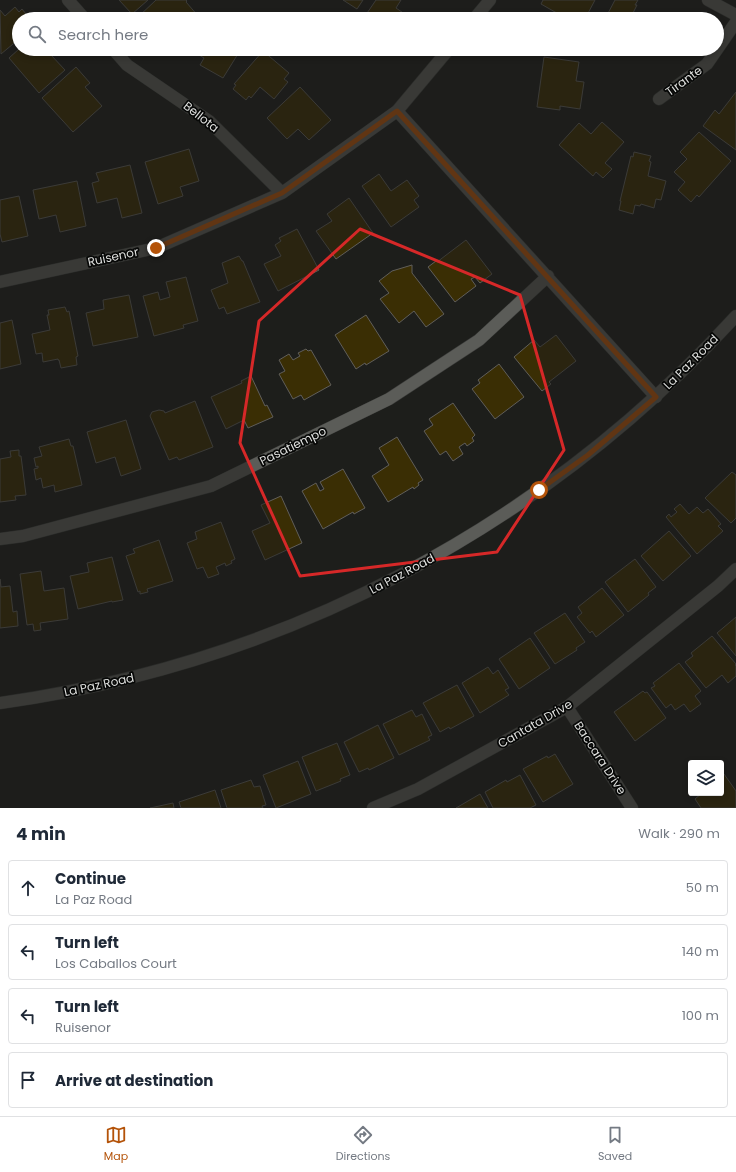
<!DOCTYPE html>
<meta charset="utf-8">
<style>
body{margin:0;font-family:Poppins,sans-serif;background:#f6f6f7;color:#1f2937}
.controls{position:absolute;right:12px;bottom:12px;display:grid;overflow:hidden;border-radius:4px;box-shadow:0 2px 6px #0003}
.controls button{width:36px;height:36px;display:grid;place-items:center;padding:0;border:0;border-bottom:1px solid #e0e1e3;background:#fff;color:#1f2937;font:20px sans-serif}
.stop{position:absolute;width:12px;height:12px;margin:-9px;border:3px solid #b45309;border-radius:50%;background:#fff}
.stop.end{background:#b45309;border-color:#fff;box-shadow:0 1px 4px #0008}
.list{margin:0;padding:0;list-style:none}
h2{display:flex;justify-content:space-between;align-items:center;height:52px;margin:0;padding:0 16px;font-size:17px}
h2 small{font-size:13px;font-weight:400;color:#747a83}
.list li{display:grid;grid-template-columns:26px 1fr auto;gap:12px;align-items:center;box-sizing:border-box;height:56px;margin:0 8px 8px;padding:0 8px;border:1px solid #e0e1e3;border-radius:4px}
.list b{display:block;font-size:15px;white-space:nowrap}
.list p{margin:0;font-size:13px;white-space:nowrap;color:#747a83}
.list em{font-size:13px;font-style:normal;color:#747a83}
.icon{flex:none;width:22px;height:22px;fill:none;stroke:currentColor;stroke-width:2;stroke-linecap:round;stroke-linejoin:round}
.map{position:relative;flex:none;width:736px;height:808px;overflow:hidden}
.search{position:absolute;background:#fff;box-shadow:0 2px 6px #0003;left:12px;right:12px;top:12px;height:44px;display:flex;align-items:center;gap:10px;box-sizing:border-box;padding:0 14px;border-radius:22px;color:#747a83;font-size:15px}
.sheet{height:308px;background:#fff}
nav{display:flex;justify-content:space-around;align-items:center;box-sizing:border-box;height:56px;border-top:1px solid #e0e1e3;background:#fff;font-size:11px;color:#747a83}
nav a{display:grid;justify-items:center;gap:2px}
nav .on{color:#b45309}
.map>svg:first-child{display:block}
</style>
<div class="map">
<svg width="736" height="808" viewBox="0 0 736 808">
<rect width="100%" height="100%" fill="#1d1e1b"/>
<path fill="#3a2e04" stroke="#605e5a" d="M119,0H148L132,14Z
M156,0H186L187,1L186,2L199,17L196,19H138L139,18L138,17Z
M343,0H363L357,9Z
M376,0H401L396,8L412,19H363Z
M543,0H595L585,19H561L562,16L541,4Z
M615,0H638L635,5H637L630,19H605Z
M15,7L19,12L22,9L30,19H19V39L1,54L0,10L5,16Z
M19,49H58L51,55L65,70L39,93L9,58Z
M189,49H241L223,78L200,65L204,58Z
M263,51L289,73L284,79L288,82L274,99L260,87L251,98L249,96L246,100L233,89L236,85L234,84Z
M544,57L579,62L576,81L584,82L580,109L560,106V110L537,107Z
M76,67L90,83L85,87L102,106L73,132L42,98Z
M300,87L331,120L309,140L298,129L287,139L267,118Z
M736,92V150L703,126L715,110L719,114Z
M602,122L624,142L605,163L612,169L603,178L596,172L593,176L559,145L579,123L591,134Z
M699,132L731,161L699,197L697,195L691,202L678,190L685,182L674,172L687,159L680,152Z
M189,149L199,181L180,187L183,196L158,204L145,162Z
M634,152L651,156L649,161L651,162L648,176L666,181L661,200L656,199L654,208L641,204L640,206L635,205L633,214L619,210L621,201H620L631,156L633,157Z
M130,165L142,213L122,218L117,198L97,203L92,183L99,181L96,173Z
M379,174L391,191L407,180L419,196L414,200L419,207L391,227L362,186Z
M77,181L86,226L60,232L56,215L39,219L33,190Z
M19,196L28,236L2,242L0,234V200Z
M349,198L373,233L336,259L316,231L332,221L327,214Z
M297,229L319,270L278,291L264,264L281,256L275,245L281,241L279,238Z
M466,240L492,274L480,283L475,277L471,279L476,286L455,302L428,267L436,261L437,262Z
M239,256L242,261H243L260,302L227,314L224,307L219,309L211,290L228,283L222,263Z
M412,265V273L444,314L426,327L414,311L399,323L380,299L389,293L379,281L392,271Z
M186,277L198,321L183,325L184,328L154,336L143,296L158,292L160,300L170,297L166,282Z
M129,295L138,337L93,346L86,313L104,309L103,300Z
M65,307L67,312L69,311L78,356L76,357L77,365L61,368L59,360H58V359L43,362L42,353L36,354L32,334L50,330L47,315H49L48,310Z
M366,315L389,351L366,365L365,363L356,369L335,335Z
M12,320L21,364L0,369V323Z
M556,335L576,361L549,382L551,384L542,391L514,357L534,340L540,347Z
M306,349L308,351L311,350L331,385L304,400L301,395L293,399L279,374L285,371L279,360L289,354L293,360L300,356L298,353Z
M499,364L524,397L495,419L472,389L480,383L478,380Z
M251,376L265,406L267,405L273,417L248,428L244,420L226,429L211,397L242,383L241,381Z
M195,401L213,447L179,460L177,457L169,460L150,416L152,412L159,410L164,411L165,413Z
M453,403L475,435L472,438L474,441L467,446L465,443L459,447L463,454L453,461L446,451L440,455L424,431L433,425L429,419Z
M126,420L141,469L121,476L115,457L96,463L87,432Z
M397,437L423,480L418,483L419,485L414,489L413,487L388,502L372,476L389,465L379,448Z
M69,439L71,446H73L82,485L55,492L54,485L43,488L41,478L36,480L34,469L38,468V466L36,467L34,458L42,456L39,447Z
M19,450V456H21L26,495L15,496L16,500L0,502V459L11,457L10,451Z
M343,469L365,508L354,514L353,512L323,529L302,491L316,483L320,491L324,489L320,482Z
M732,472L736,475V518L731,523L705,498Z
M281,496L302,543L265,560L252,531L270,523L261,505Z
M680,504L689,514L697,507L703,513L708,509L721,524L718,526L723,531L697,554L666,517L669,514L671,517L677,512L674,509Z
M221,522L235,559L231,561L232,563L226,566L225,563L216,567L219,574L208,578L203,567L197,569L187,543L197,539L195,532Z
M669,531L691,556L663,581L641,556Z
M159,540L173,581L147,589L148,592L140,594V591L138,592L126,556L135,553L133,549Z
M112,557L123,600L112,602V601L78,609L70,576L89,572L87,563Z
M635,559L656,587L648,593L649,595L628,612L605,582Z
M41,571L44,591L64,588L68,619L40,623L41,630L34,631L33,624L27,625L20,574Z
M0,579L1,587L10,586L13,612L17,611L18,626L0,628Z
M602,588L624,615L596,637L592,631L590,633L577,617L582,613L578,607Z
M565,613L585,642L576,648L577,650L555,664L534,633Z
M736,617V656L717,633Z
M712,636L736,664L735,665L736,666V676L728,683L722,675L706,688L685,662L693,656L691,653Z
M530,638L550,668L519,689L499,659Z
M679,663L701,691L695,696L701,704L690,712L684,704L675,710L671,704L666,708L651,688L655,686L653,683Z
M488,667L493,674L498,670L509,688L505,690L509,695L480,713L462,683Z
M457,685L474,716L450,729L449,727L440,732L423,703Z
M643,691L645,693L647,692L666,718L635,741L614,712Z
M412,710L416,717L422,714L432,735L428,737L430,740L399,755L383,724Z
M378,725L394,758L369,770L368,768L359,772L344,742Z
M337,743L350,775L340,779L341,781L316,791L302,757Z
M555,754L573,784L543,802L523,769L547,756L548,758Z
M298,761L311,794L276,808L263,775Z
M724,774L736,791V808H701L695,799L702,793H721V776Z
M520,775L536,805L530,808H493L485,792L506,780L507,782Z
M251,780L254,787L260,786L266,805L262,806L263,808H227L221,790Z
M215,790L221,808H181L179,802Z
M480,794L488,808H456Z
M173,803L174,808H150Z"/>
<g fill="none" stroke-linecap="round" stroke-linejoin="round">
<g stroke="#3b3c3a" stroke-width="13">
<path id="street" d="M68,0L85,19
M708,0L736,15
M474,19L490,0
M113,49L127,65L209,121L282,193
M659,99L707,64L736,22
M397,111L656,397
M0,282L156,248L282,193L397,111L449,49
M0,539L23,536L211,486L389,399L479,340L548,276
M567,707L632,808
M373,808L418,789L567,707L718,586L736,569"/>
</g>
<g stroke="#3b3c3a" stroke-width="13">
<path id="secondary" d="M0,703C285,663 542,528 736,316"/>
</g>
<use href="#street" stroke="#5b5c58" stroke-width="12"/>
<use href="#secondary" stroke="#5b5c58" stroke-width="12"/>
</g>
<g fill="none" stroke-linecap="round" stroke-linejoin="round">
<path stroke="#b45309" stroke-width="5" d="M156,248L282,193L397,111L656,397L588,455L539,490"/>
</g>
<path d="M0 0H736V808H0ZM360,229L520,295L564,450L497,552L300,576L240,443L259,321Z" fill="#1d1e1b" fill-opacity=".55" fill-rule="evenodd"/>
<path fill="none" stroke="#d62828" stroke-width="3" stroke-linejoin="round" d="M360,229L520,295L564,450L497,552L300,576L240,443L259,321Z"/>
<g text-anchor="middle" stroke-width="3.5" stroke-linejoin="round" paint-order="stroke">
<g font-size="12" fill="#dedfdd" stroke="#070807">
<text transform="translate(684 81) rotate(-36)" y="4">Tirante</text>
<text transform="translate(201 117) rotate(38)" y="4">Bellota</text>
<text transform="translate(113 257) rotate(-12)" y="4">Ruisenor</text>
<text transform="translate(691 362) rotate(-45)" y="4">La Paz Road</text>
<text transform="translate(293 446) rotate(-26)" y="4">Pasatiempo</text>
<text transform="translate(402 574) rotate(-28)" y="4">La Paz Road</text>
<text transform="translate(99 685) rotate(-12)" y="4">La Paz Road</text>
<text transform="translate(535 724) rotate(-30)" y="4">Cantata Drive</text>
<text transform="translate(600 758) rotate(57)" y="4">Baccara Drive</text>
</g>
</g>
</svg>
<div class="controls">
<button><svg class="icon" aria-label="layers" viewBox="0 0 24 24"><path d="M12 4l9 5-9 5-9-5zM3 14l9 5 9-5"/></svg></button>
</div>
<div class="stop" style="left:539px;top:490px"></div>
<div class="stop end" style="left:156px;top:248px"></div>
<div class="search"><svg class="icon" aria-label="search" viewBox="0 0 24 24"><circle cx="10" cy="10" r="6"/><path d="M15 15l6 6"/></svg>Search here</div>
</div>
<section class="sheet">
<h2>4 min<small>Walk · 290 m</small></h2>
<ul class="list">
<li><svg class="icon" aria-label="ahead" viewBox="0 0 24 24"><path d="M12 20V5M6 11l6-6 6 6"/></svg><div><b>Continue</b><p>La Paz Road</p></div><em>50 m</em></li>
<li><svg class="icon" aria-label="left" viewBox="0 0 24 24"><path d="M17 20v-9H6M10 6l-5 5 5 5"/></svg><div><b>Turn left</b><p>Los Caballos Court</p></div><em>140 m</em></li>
<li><svg class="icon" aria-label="left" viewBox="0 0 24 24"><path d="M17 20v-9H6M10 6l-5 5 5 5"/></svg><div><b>Turn left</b><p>Ruisenor</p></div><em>100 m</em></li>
<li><svg class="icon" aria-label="arrive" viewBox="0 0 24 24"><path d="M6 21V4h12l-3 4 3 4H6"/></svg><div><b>Arrive at destination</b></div></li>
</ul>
</section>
<nav>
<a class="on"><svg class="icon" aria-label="map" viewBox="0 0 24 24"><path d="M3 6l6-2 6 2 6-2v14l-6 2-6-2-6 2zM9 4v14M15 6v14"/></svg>Map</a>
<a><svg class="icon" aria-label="directions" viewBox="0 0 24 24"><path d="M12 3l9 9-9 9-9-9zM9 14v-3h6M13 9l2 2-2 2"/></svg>Directions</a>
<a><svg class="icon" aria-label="saved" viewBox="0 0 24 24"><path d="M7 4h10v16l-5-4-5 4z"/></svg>Saved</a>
</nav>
